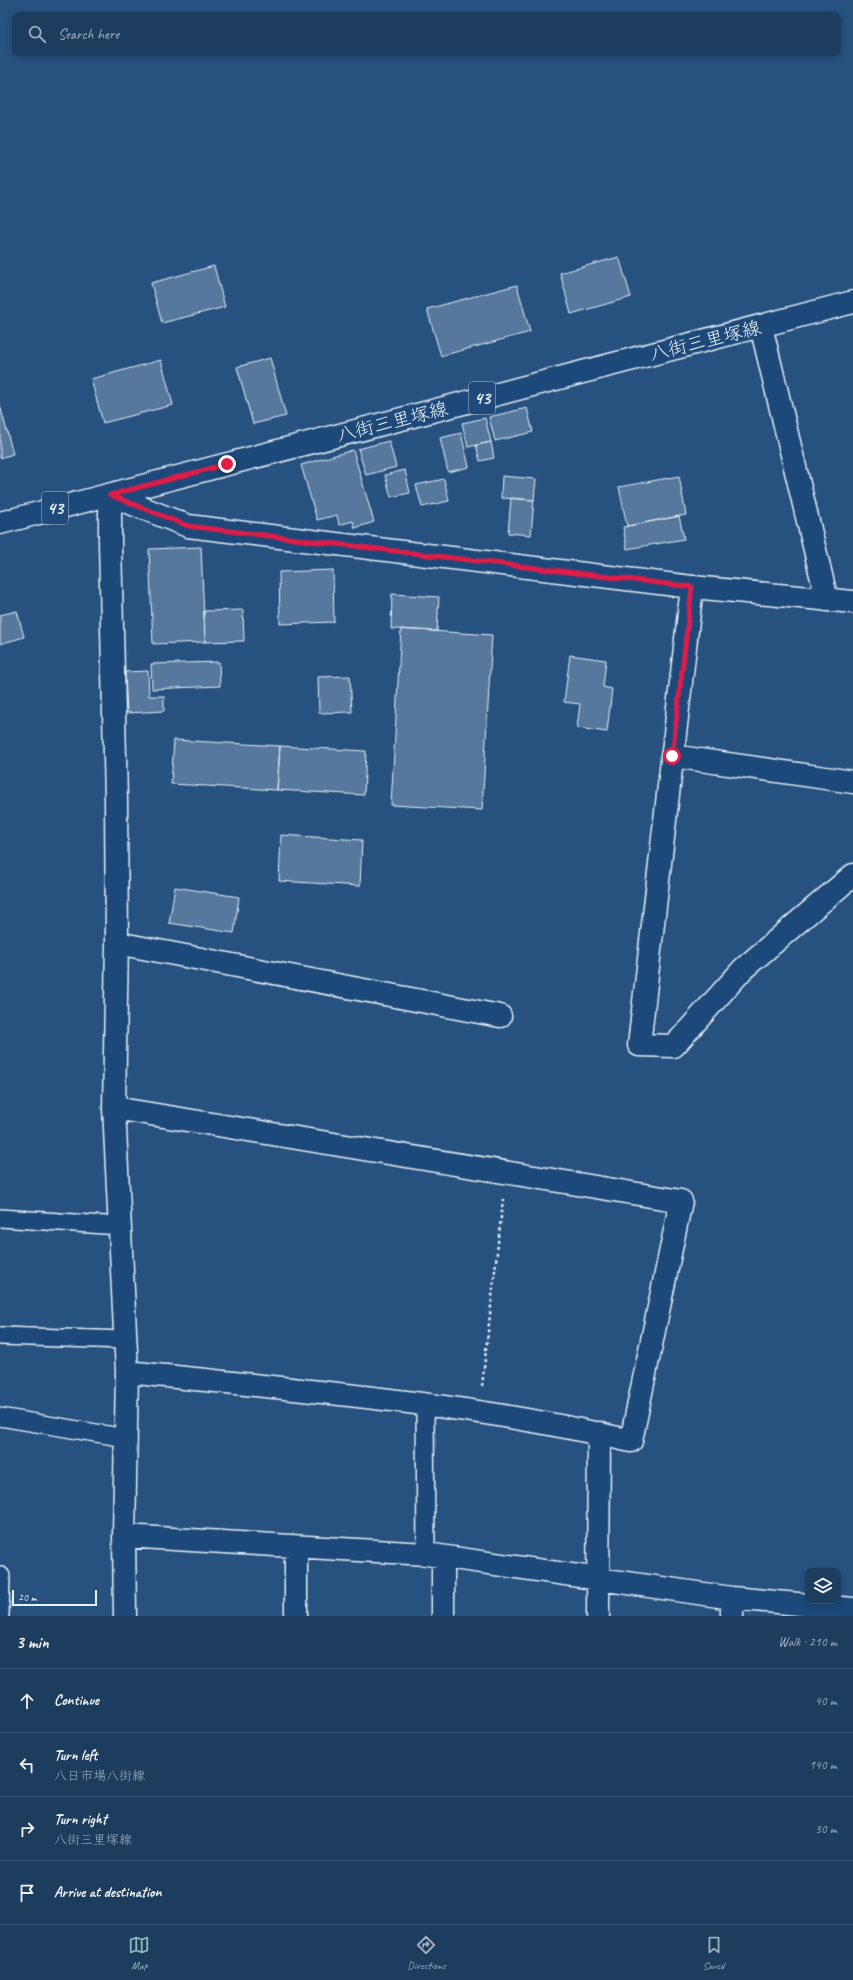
<!DOCTYPE html>
<meta charset="utf-8">
<style>
body{margin:0;font-family:Caveat,"Klee One",sans-serif;background:#254465;color:#f1f3f6}
.controls{position:absolute;right:12px;bottom:12px;display:grid;overflow:hidden;border-radius:8px;box-shadow:0 2px 6px #0003}
.controls button{width:36px;height:36px;display:grid;place-items:center;padding:0;border:0;border-bottom:1px solid #3b5674;background:#1d3d5f;color:#f1f3f6;font:20px sans-serif}
.scale{position:absolute;left:12px;bottom:10px;width:85px;box-sizing:border-box;padding-left:4px;border:2px solid #e8f1f8;border-top:0;font-size:11px;line-height:14px;white-space:nowrap;color:#e8f1f8;-webkit-text-stroke:3px #1f4a7a;paint-order:stroke}
.stop{position:absolute;width:12px;height:12px;margin:-9px;border:3px solid #e11d48;border-radius:50%;background:#fff}
.stop.end{background:#e11d48;border-color:#fff;box-shadow:0 1px 4px #0008}
.list{margin:0;padding:0;list-style:none}
h2{display:flex;justify-content:space-between;align-items:center;height:52px;margin:0;padding:0 16px;font-size:17px}
h2 small{font-size:13px;font-weight:400;color:#a0aebd}
.list li{display:grid;grid-template-columns:26px 1fr auto;gap:12px;align-items:center;box-sizing:border-box;height:64px;padding:0 16px;border-top:1px solid #3b5674}
.list b{display:block;font-size:15px;white-space:nowrap}
.list p{margin:0;font-size:13px;white-space:nowrap;color:#a0aebd}
.list em{font-size:13px;font-style:normal;color:#a0aebd}
.icon{flex:none;width:22px;height:22px;fill:none;stroke:currentColor;stroke-width:2;stroke-linecap:round;stroke-linejoin:round}
.map{position:relative;flex:none;width:853px;height:1616px;overflow:hidden}
.search{position:absolute;background:#1d3d5f;box-shadow:0 2px 6px #0003;left:12px;right:12px;top:12px;height:44px;display:flex;align-items:center;gap:10px;box-sizing:border-box;padding:0 14px;border-radius:8px;color:#a0aebd;font-size:15px}
.sheet{height:308px;background:#1d3d5f}
nav{display:flex;justify-content:space-around;align-items:center;box-sizing:border-box;height:56px;border-top:1px solid #3b5674;background:#1d3d5f;font-size:11px;color:#a0aebd}
nav a{display:grid;justify-items:center;gap:2px}
nav .on{color:#8bbbb9}
.map>svg:first-child{display:block}
</style>
<div class="map">
<svg width="853" height="1616" viewBox="0 0 853 1616">
<rect width="100%" height="100%" fill="#27517f"/>
<filter id="ink" filterUnits="userSpaceOnUse"><feTurbulence type="fractalNoise" baseFrequency=".025" numOctaves="2"/><feDisplacementMap in="SourceGraphic" scale="8" xChannelSelector="R" yChannelSelector="G"/><feConvolveMatrix kernelMatrix="1 2 1 2 8 2 1 2 1" color-interpolation-filters="sRGB"/></filter>
<g filter="url(#ink)">
<path fill="#57789d" stroke="#e8f1f8" d="M619,257L631,297L571,314L560,273Z
M214,266L225,307L162,323L151,283Z
M517,285L530,332L441,356L427,309Z
M270,358L286,416L253,424L237,367Z
M161,360L173,405L103,423L91,379Z
M0,405L13,454L0,458Z
M527,408L533,432L495,441L489,417Z
M485,418L491,442L468,447L462,423Z
M461,433L469,467L448,472L440,438Z
M389,441L396,467L366,475L358,449Z
M491,442L494,458L480,461L476,445Z
M353,450L374,522L355,528L353,521L339,525L337,515L317,520L301,465Z
M405,470L410,493L391,497L385,475Z
M502,476L536,479L534,500L501,498Z
M679,476L686,515L627,526L619,487Z
M444,479L449,501L422,507L416,485Z
M511,498L534,500L531,535L508,533Z
M679,516L684,539L627,549L623,527Z
M201,547L205,642L153,644L149,549Z
M333,570L334,622L280,624L279,572Z
M392,594L439,597L437,631L391,629Z
M243,610L244,641L205,642L204,611Z
M17,611L24,637L0,644V615Z
M401,629L492,635L482,810L391,805Z
M570,655L606,660L603,687L612,689L607,732L577,728L580,704L564,702Z
M219,662L220,686L152,689L151,664Z
M148,671L149,696H164V711L127,713L125,672Z
M350,676L352,712L319,713L318,677Z
M174,740L280,746L277,790L171,784Z
M280,746L366,751L364,795L277,790Z
M281,835L362,840L360,886L279,881Z
M175,887L239,897L234,933L169,923Z"/>
<g fill="none" stroke-linecap="round" stroke-linejoin="round">
<g stroke="#e8f1f8" stroke-width="20">
<path id="lane" d="M0,1218L120,1226
M0,1336L126,1340
M425,1405L426,1554
M0,1417L126,1438
M0,1615L1,1576"/>
</g>
<g stroke="#e8f1f8" stroke-width="25">
<path id="street" d="M761,326L827,600
M110,495V542L116,800L117,943L114,1108L127,1372L124,1536L125,1616
M692,587L639,1045L674,1046L743,969L853,875
M672,756L853,782
M117,943L500,1016
M114,1108L681,1201L631,1441C466,1402 295,1390 127,1372
M124,1536L426,1554L732,1598L853,1609
M296,1616V1547
M443,1616V1557
M598,1616L599,1433
M732,1616V1598"/>
</g>
<g stroke="#e8f1f8" stroke-width="25">
<path id="primary" d="M110,495L188,526L692,587L853,602
M0,523L853,302"/>
</g>
<path stroke="#e8f1f8" stroke-width="2.5" stroke-dasharray="3 3" stroke-linecap="butt" d="M482,1386L503,1199"/>
<use href="#lane" stroke="#1f4a7a" stroke-width="17"/>
<use href="#street" stroke="#1f4a7a" stroke-width="22"/>
<use href="#primary" stroke="#1f4a7a" stroke-width="22"/>
</g>
</g>
<g fill="none" stroke-linecap="round" stroke-linejoin="round" filter="url(#ink)">
<path stroke="#e11d48" stroke-width="5" d="M227,464L110,495L188,526L692,587L672,756"/>
</g>
<g text-anchor="middle" stroke-width="3.5" stroke-linejoin="round" paint-order="stroke">
<g fill="#1f4a7a" stroke="#acbfd2" stroke-width="1">
<rect x="469" y="382" width="26" height="32" rx="3"/>
<rect x="42" y="492" width="26" height="32" rx="3"/>
</g>
<g font-size="18" font-weight="bold" fill="#e8f1f8">
<text x="482" y="404">43</text>
<text x="55" y="514">43</text>
</g>
<g font-size="19" fill="#e8f1f8" stroke="#1f4a7a">
<text transform="translate(705 340) rotate(-14)" y="7">八街三里塚線</text>
<text transform="translate(392 421) rotate(-14)" y="7">八街三里塚線</text>
</g>
</g>
</svg>
<div class="controls">
<button><svg class="icon" aria-label="layers" viewBox="0 0 24 24"><path d="M12 4l9 5-9 5-9-5zM3 14l9 5 9-5"/></svg></button>
</div>
<div class="scale">20 m</div>
<div class="stop" style="left:672px;top:756px"></div>
<div class="stop end" style="left:227px;top:464px"></div>
<div class="search"><svg class="icon" aria-label="search" viewBox="0 0 24 24"><circle cx="10" cy="10" r="6"/><path d="M15 15l6 6"/></svg>Search here</div>
</div>
<section class="sheet">
<h2>3 min<small>Walk · 210 m</small></h2>
<ul class="list">
<li><svg class="icon" aria-label="ahead" viewBox="0 0 24 24"><path d="M12 20V5M6 11l6-6 6 6"/></svg><div><b>Continue</b></div><em>40 m</em></li>
<li><svg class="icon" aria-label="left" viewBox="0 0 24 24"><path d="M17 20v-9H6M10 6l-5 5 5 5"/></svg><div><b>Turn left</b><p>八日市場八街線</p></div><em>140 m</em></li>
<li><svg class="icon" aria-label="right" viewBox="0 0 24 24"><path d="M7 20v-9h11M14 6l5 5-5 5"/></svg><div><b>Turn right</b><p>八街三里塚線</p></div><em>30 m</em></li>
<li><svg class="icon" aria-label="arrive" viewBox="0 0 24 24"><path d="M6 21V4h12l-3 4 3 4H6"/></svg><div><b>Arrive at destination</b></div></li>
</ul>
</section>
<nav>
<a class="on"><svg class="icon" aria-label="map" viewBox="0 0 24 24"><path d="M3 6l6-2 6 2 6-2v14l-6 2-6-2-6 2zM9 4v14M15 6v14"/></svg>Map</a>
<a><svg class="icon" aria-label="directions" viewBox="0 0 24 24"><path d="M12 3l9 9-9 9-9-9zM9 14v-3h6M13 9l2 2-2 2"/></svg>Directions</a>
<a><svg class="icon" aria-label="saved" viewBox="0 0 24 24"><path d="M7 4h10v16l-5-4-5 4z"/></svg>Saved</a>
</nav>
